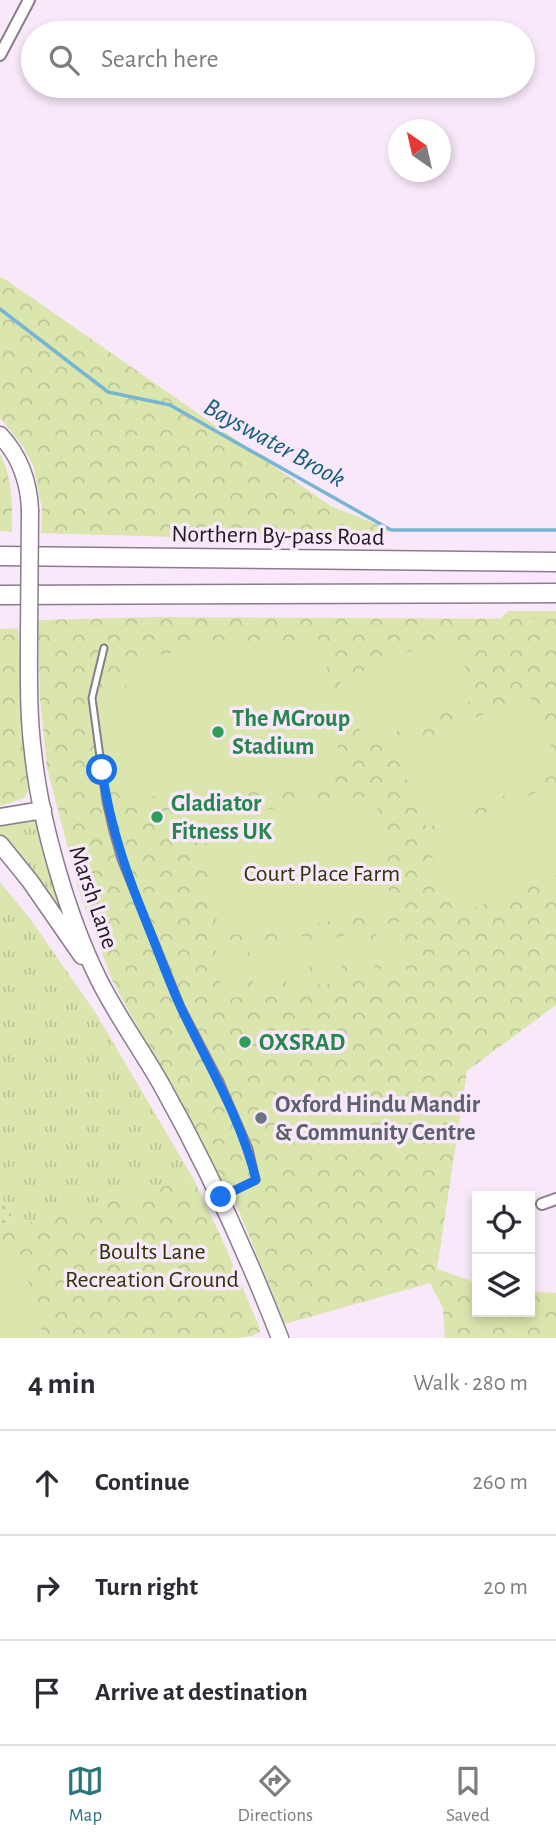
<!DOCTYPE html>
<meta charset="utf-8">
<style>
body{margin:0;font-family:"Alegreya Sans",sans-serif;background:#f7f7f7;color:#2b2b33}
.controls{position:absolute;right:21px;bottom:21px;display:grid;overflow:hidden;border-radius:0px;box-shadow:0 4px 10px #0003}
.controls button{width:63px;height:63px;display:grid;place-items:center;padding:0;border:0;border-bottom:2px solid #e1e1e2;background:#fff;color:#2b2b33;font:35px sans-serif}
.compass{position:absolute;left:388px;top:119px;width:63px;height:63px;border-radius:50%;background:#fff;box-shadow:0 4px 10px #0003;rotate:326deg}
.stop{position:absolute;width:21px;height:21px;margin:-16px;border:5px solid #1a73e8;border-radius:50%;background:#fff}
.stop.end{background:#1a73e8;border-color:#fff;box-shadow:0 2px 7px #0008}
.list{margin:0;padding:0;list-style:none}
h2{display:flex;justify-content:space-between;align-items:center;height:91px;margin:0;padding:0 28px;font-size:30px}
h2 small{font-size:23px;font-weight:400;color:#7c7c81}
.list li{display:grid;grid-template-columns:46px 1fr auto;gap:21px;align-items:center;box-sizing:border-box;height:105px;padding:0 28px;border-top:2px solid #e1e1e2}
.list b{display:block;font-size:26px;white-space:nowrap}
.list em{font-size:23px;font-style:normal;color:#7c7c81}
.icon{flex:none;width:38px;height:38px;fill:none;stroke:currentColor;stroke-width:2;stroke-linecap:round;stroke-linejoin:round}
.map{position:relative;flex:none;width:556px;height:1338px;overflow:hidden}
.search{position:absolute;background:#fff;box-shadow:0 4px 10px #0003;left:21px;right:21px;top:21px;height:77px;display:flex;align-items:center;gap:18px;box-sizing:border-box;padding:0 24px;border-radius:38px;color:#7c7c81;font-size:26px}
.sheet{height:406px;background:#fff}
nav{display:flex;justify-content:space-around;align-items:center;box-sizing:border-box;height:98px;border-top:2px solid #e1e1e2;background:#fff;font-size:19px;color:#7c7c81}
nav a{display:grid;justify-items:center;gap:4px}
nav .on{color:#2a747a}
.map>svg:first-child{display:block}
</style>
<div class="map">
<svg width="556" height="1338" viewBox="0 0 556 1338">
<defs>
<pattern id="grass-tufts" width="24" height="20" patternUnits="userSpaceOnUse" patternTransform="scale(1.75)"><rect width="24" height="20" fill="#dbe6af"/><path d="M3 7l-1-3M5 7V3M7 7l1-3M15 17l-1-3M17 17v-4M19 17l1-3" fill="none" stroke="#bcc596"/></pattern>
<pattern id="forest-crowns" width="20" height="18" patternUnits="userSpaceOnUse" patternTransform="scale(1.75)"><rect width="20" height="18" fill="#dbe6af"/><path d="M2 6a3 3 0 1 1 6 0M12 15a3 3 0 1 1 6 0" fill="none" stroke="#bcc596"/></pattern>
<pattern id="garden-dots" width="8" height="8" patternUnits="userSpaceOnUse" patternTransform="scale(1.75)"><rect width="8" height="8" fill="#dbe6af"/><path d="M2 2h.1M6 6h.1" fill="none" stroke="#bcc596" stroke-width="1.8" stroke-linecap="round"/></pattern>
</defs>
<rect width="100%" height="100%" fill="#f8e8f9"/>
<path fill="url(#grass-tufts)" d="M508,611H556V619H500Z
M36,818L75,935L34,874L0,835V824Z
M0,882L31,920L97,1015L193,1178L17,1226L0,1193Z"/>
<path fill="url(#forest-crowns)" d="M0,277L5,279L331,506L391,530L372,543L41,533L42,509L33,465L22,445L0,418Z
M0,454C13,477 12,506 12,532L0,531Z
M158,617L556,619V1005L467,1071L437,1269L477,1283V1312H530V1291L556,1293V1338H445L443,1308L430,1283L285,1324L232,1194L226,1184L220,1180L112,980L79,891L47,768L40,699L38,620Z
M18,628L29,790L24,798L0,806V629Z
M193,1178L223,1241L261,1331L252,1336L239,1338H0V1230Z"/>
<path fill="url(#garden-dots)" d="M0,1193L17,1226L0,1230Z"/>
<path fill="#dbe6af" d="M451,634L478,698L366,744L340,681Z
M323,639L340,765L327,781L199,800L197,790L126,800L125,797H121L118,768H106L95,699L127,694L124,663L132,662L131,657Z
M529,695L556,759V774L427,828L395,751Z
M556,785V875L455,915L424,837Z
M376,795L392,912L219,937L203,818Z
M400,922L407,973L382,976L375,926Z
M369,927L376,977L350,981L343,930Z
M336,931L344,982L319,985L311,934Z
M305,936L312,986L287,989L280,939Z
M273,940L280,990L255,993L248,943Z
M241,945L248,996L223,999L216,948Z
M343,1112L351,1130L339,1136L331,1118Z
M22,1257L44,1338H0V1263Z"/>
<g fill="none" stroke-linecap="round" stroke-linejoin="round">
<path stroke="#78b5d2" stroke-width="3.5" d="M0,309L108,392L170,405L391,530H556"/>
<g stroke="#8a7c8c" stroke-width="9">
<path id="service" d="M104,648L92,698L106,801L113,831L121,859L181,1007L220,1082L249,1149L256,1180L221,1197"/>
</g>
<g stroke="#8a7c8c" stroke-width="14">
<path id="minor" d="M0,55L29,0
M542,1204L556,1199"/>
</g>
<g stroke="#8a7c8c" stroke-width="19">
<path id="secondary" d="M0,435C19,455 29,482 30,510
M29,636C29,674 28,714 33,752C40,821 68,918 99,980C117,1016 141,1049 161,1084C207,1166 246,1251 280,1338
M0,817L43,810
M0,844L30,881L82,956"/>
</g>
<g stroke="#8a7c8c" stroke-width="21">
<path id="trunk" d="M0,556L556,562
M0,595L556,593"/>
</g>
<use href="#service" stroke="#fff" stroke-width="5"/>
<use href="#minor" stroke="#fff" stroke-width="10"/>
<use href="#secondary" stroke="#fff" stroke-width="16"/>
<use href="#trunk" stroke="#fff" stroke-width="18"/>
<g stroke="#8a7c8c" stroke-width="19" stroke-linecap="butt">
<path id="secondary-bridge" d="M29,636L30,510"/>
</g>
<use href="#secondary-bridge" stroke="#fff" stroke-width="16"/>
</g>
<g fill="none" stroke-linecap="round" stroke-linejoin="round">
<path stroke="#1a73e8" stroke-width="9" d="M102,770C110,828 129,880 151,934C161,959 170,984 181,1008C208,1065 241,1118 256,1180L221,1197"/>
</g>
<g fill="#2e9e5b" stroke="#f8e8f9" stroke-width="2.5">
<circle cx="218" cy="732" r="7"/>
<circle cx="157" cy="817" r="7"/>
<circle cx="245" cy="1042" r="7"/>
</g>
<circle fill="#6b7280" stroke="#f8e8f9" stroke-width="2.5" cx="261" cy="1118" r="7"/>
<g text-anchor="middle" stroke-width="7" stroke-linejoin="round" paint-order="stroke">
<g font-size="24" fill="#1f1a20" stroke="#f8e8f9">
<text transform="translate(278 535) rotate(1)" y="8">Northern By-pass Road</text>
<text transform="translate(94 897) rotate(71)" y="8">Marsh Lane</text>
</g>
<g font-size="24" font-weight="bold" fill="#27864d" stroke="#f8e8f9" text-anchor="start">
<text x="232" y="726">The MGroup<tspan x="232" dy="28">Stadium</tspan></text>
<text x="171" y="811">Gladiator<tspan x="171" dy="28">Fitness UK</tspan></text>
<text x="259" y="1050">OXSRAD</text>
</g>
<g font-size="24" fill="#2e3408" stroke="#f8e8f9">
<text x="322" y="881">Court Place Farm</text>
<text x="152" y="1259">Boults Lane<tspan x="152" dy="28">Recreation Ground</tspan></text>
</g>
<g font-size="24" font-weight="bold" fill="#5b616d" stroke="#f8e8f9" text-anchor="start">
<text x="275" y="1112">Oxford Hindu Mandir<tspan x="275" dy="28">&amp; Community Centre</tspan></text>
</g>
<g font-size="26" font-style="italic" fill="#115f7c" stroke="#f8e8f9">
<text transform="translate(275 442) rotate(29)" y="9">Bayswater Brook</text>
</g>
</g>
</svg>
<div class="controls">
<button><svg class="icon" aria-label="locate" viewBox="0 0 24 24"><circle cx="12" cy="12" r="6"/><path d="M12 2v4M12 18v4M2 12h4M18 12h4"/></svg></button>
<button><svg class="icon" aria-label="layers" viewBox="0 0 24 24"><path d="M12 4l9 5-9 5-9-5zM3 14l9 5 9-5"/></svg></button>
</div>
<svg class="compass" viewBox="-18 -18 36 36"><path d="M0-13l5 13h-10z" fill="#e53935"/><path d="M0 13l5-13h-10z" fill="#7c7c81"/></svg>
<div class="stop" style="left:102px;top:770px"></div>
<div class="stop end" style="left:221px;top:1197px"></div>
<div class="search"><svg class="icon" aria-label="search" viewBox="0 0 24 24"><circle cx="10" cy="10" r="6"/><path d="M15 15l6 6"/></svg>Search here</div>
</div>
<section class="sheet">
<h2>4 min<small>Walk · 280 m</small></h2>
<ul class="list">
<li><svg class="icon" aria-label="ahead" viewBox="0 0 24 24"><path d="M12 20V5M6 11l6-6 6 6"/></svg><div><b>Continue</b></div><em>260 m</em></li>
<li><svg class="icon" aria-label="right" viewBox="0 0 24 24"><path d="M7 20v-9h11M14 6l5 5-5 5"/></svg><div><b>Turn right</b></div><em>20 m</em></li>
<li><svg class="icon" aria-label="arrive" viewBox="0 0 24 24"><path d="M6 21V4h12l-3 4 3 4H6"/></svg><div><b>Arrive at destination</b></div></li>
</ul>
</section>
<nav>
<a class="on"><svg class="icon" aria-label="map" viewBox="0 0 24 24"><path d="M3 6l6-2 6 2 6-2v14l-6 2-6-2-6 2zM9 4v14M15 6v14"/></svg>Map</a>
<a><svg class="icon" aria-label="directions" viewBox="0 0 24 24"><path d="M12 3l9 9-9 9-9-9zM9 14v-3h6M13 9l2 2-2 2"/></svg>Directions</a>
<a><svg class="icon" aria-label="saved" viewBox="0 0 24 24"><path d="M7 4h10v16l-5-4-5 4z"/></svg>Saved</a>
</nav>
